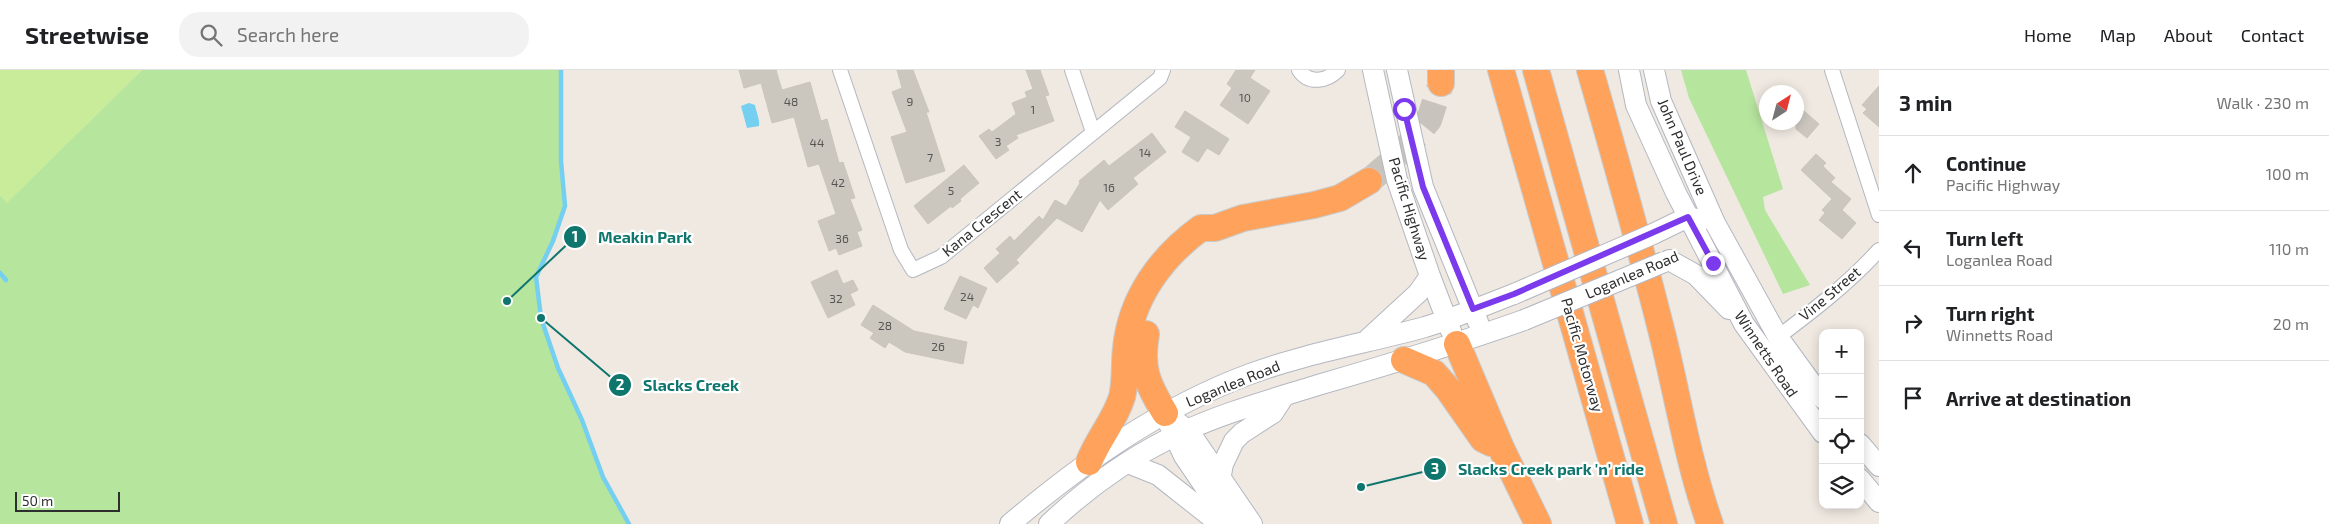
<!DOCTYPE html>
<meta charset="utf-8">
<style>
body{margin:0;font-family:"Exo 2",sans-serif;background:#f2f2f2;color:#202124}
.controls{position:absolute;right:15px;bottom:15px;display:grid;overflow:hidden;border-radius:10px;box-shadow:0 2px 12px #0003}
.controls button{width:45px;height:45px;display:grid;place-items:center;padding:0;border:0;border-bottom:1px solid #e0e0e0;background:#fff;color:#202124;font:25px sans-serif}
.compass{position:absolute;left:1759px;top:15px;width:45px;height:45px;border-radius:50%;background:#fff;box-shadow:0 2px 12px #0003;rotate:36deg}
.scale{position:absolute;left:15px;bottom:12px;width:105px;box-sizing:border-box;padding-left:5px;border:2px solid #2e2e2e;border-top:0;font-size:14px;line-height:18px;white-space:nowrap;color:#2e2e2e;-webkit-text-stroke:4px #fff;paint-order:stroke}
.stop{position:absolute;width:15px;height:15px;margin:-11px;border:4px solid #7c3aed;border-radius:50%;background:#fff}
.stop.end{background:#7c3aed;border-color:#fff;box-shadow:0 1px 5px #0008}
.list{margin:0;padding:0;list-style:none}
h2{display:flex;justify-content:space-between;align-items:center;height:65px;margin:0;padding:0 20px;font-size:21px}
h2 small{font-size:16px;font-weight:400;color:#757577}
.list li{display:grid;grid-template-columns:32px 1fr auto;gap:15px;align-items:center;box-sizing:border-box;height:75px;padding:0 20px;border-top:1px solid #e0e0e0}
.list b{display:block;font-size:19px;white-space:nowrap}
.list p{margin:0;font-size:16px;white-space:nowrap;color:#757577}
.list em{font-size:16px;font-style:normal;color:#757577}
.icon{flex:none;width:28px;height:28px;fill:none;stroke:currentColor;stroke-width:2;stroke-linecap:round;stroke-linejoin:round}
.map{position:relative;flex:none;width:1879px;height:454px;overflow:hidden}
header{display:flex;align-items:center;gap:30px;box-sizing:border-box;height:70px;padding:0 25px;background:#fff;border-bottom:1px solid #e0e0e0}
header strong{font-size:24px}
nav{display:flex;gap:28px;margin-inline-start:auto;font-size:18px}
.search{width:350px;height:45px;background:#f2f2f2;display:flex;align-items:center;gap:12px;box-sizing:border-box;padding:0 18px;border-radius:20px;color:#757577;font-size:19px}
main{display:flex}
aside{flex:1;background:#fff}
.map>svg:first-child{display:block}
</style>
<header>
<strong>Streetwise</strong>
<div class="search"><svg class="icon" aria-label="search" viewBox="0 0 24 24"><circle cx="10" cy="10" r="6"/><path d="M15 15l6 6"/></svg>Search here</div>
<nav><a>Home</a><a>Map</a><a>About</a><a>Contact</a></nav>
</header>
<main>
<div class="map">
<svg width="1879" height="454" viewBox="0 0 1879 454">
<rect width="100%" height="100%" fill="#efe9e1"/>
<path fill="#b6e59e" d="M142,0H561V91L565,136L553,171L536,207L541,248L558,298L582,350L603,407L629,454H0V125L7,132Z
M1681,0H1746L1783,119L1763,127L1765,140L1810,215L1783,224L1689,28Z"/>
<path fill="#c9ec9a" d="M0,0H142L7,133L0,125Z"/>
<path fill="#75cff0" d="M749,33L755,35C756,41 760,50 759,56L747,58L741,36Z"/>
<g fill="none" stroke-linecap="round" stroke-linejoin="round">
<path stroke="#75cff0" stroke-width="4.5" d="M561,0V91L565,136L553,171L536,207L541,248L558,298L582,350L603,407L629,454
M0,203L6,210"/>
</g>
<path fill="#cbc7bf" stroke="#cbc5ba" d="M739,0H776L782,20L810,12L821,51L827,49L839,93L843,92L855,128L850,129L862,160L857,162L862,176L839,185L836,178L829,181L818,151L836,144L819,94L808,97L794,47L772,53L761,13L744,18Z
M897,0H913L929,42H926L945,101L906,113L891,67L907,62L892,22L902,18Z
M1026,0H1040L1049,25L1045,26L1054,51L1016,65L1018,68L1006,76L1009,80L996,89L979,66L989,59L992,62L1016,44L1012,33L1027,27L1025,22L1033,19Z
M1236,0H1255L1250,8L1270,21L1248,54L1220,35L1232,18L1227,14Z
M1879,16V57L1863,43L1867,39L1862,35Z
M1796,34L1819,54L1807,68L1796,59Z
M1185,41L1229,69L1219,85L1207,78L1198,92L1182,82L1191,67L1175,57Z
M1152,63L1166,82L1133,108L1138,114L1108,140L1100,130L1082,162L1057,148L1016,190L1019,193L997,213L984,198L1000,183L996,179L1010,166L1014,171L1039,146L1043,150L1055,130L1066,136L1080,113L1079,111L1104,90L1109,96Z
M1816,84L1826,93L1823,96L1835,108L1831,112L1851,129L1842,140L1856,153L1842,169L1819,150L1825,143L1822,140L1832,129L1801,100Z
M964,95L979,113L960,129L961,131L952,138L951,136L928,154L914,136Z
M837,200L843,214L853,210L858,220L850,224L855,235L828,248L811,212Z
M960,206L987,218L978,238L973,235L966,249L944,239Z
M873,235L914,261L967,272L963,294L905,282L889,272L885,278L870,268L874,263L861,255Z"/>
<g fill="none" stroke-linecap="round" stroke-linejoin="round">
<path stroke="#c8c4bd" stroke-width="26" stroke-dasharray="26 13" stroke-linecap="butt" d="M1369,111L1402,83L1429,50L1441,13"/>
<g stroke="#b4b7c1" stroke-width="16">
<path id="street" d="M840,0L901,180L913,200L941,187L1160,8L1163,0
M1072,0L1093,62
M1299,0C1309,15 1327,11 1338,0
M1832,0L1879,145
M1778,267C1814,240 1849,213 1879,180"/>
</g>
<g stroke="#b4b7c1" stroke-width="22">
<path id="secondary" d="M1373,0L1397,110L1430,206L1451,261
M1397,0L1423,117L1478,252
M1629,0L1636,35L1676,123L1744,254L1823,363
M1654,0L1661,31L1715,153L1778,267L1823,329
M1653,164L1688,147L1701,150
M1669,190L1696,205L1729,239
M1368,269L1418,223L1430,206
M1178,353L1188,360L1252,454
M1169,354L1184,386L1230,454
M1860,374L1879,396
M1128,393L1158,405L1220,454
M1860,409L1879,432
M1220,410L1223,394L1234,371L1242,363L1273,343L1284,326
M1010,454C1082,393 1161,337 1250,304C1307,283 1367,273 1425,257C1455,248 1485,235 1514,224
M1049,454C1085,420 1128,389 1172,367C1218,344 1270,330 1318,315C1387,295 1456,274 1524,250"/>
</g>
<g stroke="#c9c9c9" stroke-width="28">
<path id="highway" d="M1441,0V13
M1501,0L1630,454
M1536,0L1664,454
M1590,0C1615,87 1640,175 1662,263C1678,327 1688,392 1710,454
M1146,264C1140,298 1147,314 1165,343
M1457,274L1501,378L1538,454
M1404,290L1434,303L1448,319L1483,369L1491,373
M1089,392C1098,369 1115,350 1122,327C1126,311 1124,294 1126,278C1131,228 1161,187 1201,158H1215L1243,148L1314,135L1340,128L1369,111"/>
</g>
<use href="#street" stroke="#fff" stroke-width="14"/>
<use href="#secondary" stroke="#fff" stroke-width="20"/>
<use href="#highway" stroke="#ffa35c" stroke-width="26"/>
<g stroke="#b4b7c1" stroke-width="22" stroke-linecap="butt">
<path id="secondary-bridge" d="M1514,224L1653,164
M1524,250L1664,192"/>
</g>
<use href="#secondary-bridge" stroke="#fff" stroke-width="20"/>
</g>
<g fill="none" stroke-linecap="round" stroke-linejoin="round">
<path stroke="#7c3aed" stroke-width="6" d="M1404,39L1423,117L1473,239L1514,224L1688,147L1713,193"/>
</g>
<g text-anchor="middle" stroke-width="4.5" stroke-linejoin="round" paint-order="stroke">
<g font-size="12" fill="#555452">
<text x="1245" y="32">10</text>
<text x="791" y="36">48</text>
<text x="910" y="36">9</text>
<text x="1033" y="44">1</text>
<text x="998" y="76">3</text>
<text x="817" y="77">44</text>
<text x="1145" y="87">14</text>
<text x="930" y="92">7</text>
<text x="838" y="117">42</text>
<text x="1109" y="122">16</text>
<text x="951" y="125">5</text>
<text x="842" y="173">36</text>
<text x="967" y="231">24</text>
<text x="836" y="233">32</text>
<text x="885" y="260">28</text>
<text x="938" y="281">26</text>
</g>
<g font-size="15" fill="#2e2e2e" stroke="#fff">
<text transform="translate(1682 77) rotate(67)" y="5">John Paul Drive</text>
<text transform="translate(1409 139) rotate(73)" y="5">Pacific Highway</text>
<text transform="translate(982 153) rotate(-39)" y="5">Kana Crescent</text>
<text transform="translate(1632 205) rotate(-23)" y="5">Loganlea Road</text>
<text transform="translate(1830 224) rotate(-40)" y="5">Vine Street</text>
<text transform="translate(1766 284) rotate(56)" y="5">Winnetts Road</text>
<text transform="translate(1582 285) rotate(74)" y="5">Pacific Motorway</text>
<text transform="translate(1233 314) rotate(-22)" y="5">Loganlea Road</text>
</g>
</g>
<path fill="none" stroke="#0f766e" stroke-width="2" d="M507 231L575 167M541 248L620 315M1361 417L1435 399"/>
<g fill="#0f766e" stroke="#fff" stroke-width="2">
<circle cx="507" cy="231" r="5"/>
<circle cx="541" cy="248" r="5"/>
<circle cx="1361" cy="417" r="5"/>
<circle cx="575" cy="167" r="12"/>
<circle cx="620" cy="315" r="12"/>
<circle cx="1435" cy="399" r="12"/>
</g>
<g font-size="15" text-anchor="middle" font-weight="bold" fill="#fff">
<text x="575" y="172">1</text>
<text x="620" y="320">2</text>
<text x="1435" y="404">3</text>
</g>
<g font-size="16" text-anchor="middle" font-weight="bold" fill="#0f766e" stroke="#fff" stroke-width="4.5" stroke-linejoin="round" paint-order="stroke">
<text x="645" y="173">Meakin Park</text>
<text x="691" y="321">Slacks Creek</text>
<text x="1551" y="405">Slacks Creek park 'n' ride</text>
</g>
</svg>
<div class="controls">
<button>+</button>
<button>−</button>
<button><svg class="icon" aria-label="locate" viewBox="0 0 24 24"><circle cx="12" cy="12" r="6"/><path d="M12 2v4M12 18v4M2 12h4M18 12h4"/></svg></button>
<button><svg class="icon" aria-label="layers" viewBox="0 0 24 24"><path d="M12 4l9 5-9 5-9-5zM3 14l9 5 9-5"/></svg></button>
</div>
<svg class="compass" viewBox="-18 -18 36 36"><path d="M0-13l5 13h-10z" fill="#e53935"/><path d="M0 13l5-13h-10z" fill="#757577"/></svg>
<div class="scale">50 m</div>
<div class="stop" style="left:1404px;top:39px"></div>
<div class="stop end" style="left:1713px;top:193px"></div>
</div>
<aside>
<h2>3 min<small>Walk · 230 m</small></h2>
<ul class="list">
<li><svg class="icon" aria-label="ahead" viewBox="0 0 24 24"><path d="M12 20V5M6 11l6-6 6 6"/></svg><div><b>Continue</b><p>Pacific Highway</p></div><em>100 m</em></li>
<li><svg class="icon" aria-label="left" viewBox="0 0 24 24"><path d="M17 20v-9H6M10 6l-5 5 5 5"/></svg><div><b>Turn left</b><p>Loganlea Road</p></div><em>110 m</em></li>
<li><svg class="icon" aria-label="right" viewBox="0 0 24 24"><path d="M7 20v-9h11M14 6l5 5-5 5"/></svg><div><b>Turn right</b><p>Winnetts Road</p></div><em>20 m</em></li>
<li><svg class="icon" aria-label="arrive" viewBox="0 0 24 24"><path d="M6 21V4h12l-3 4 3 4H6"/></svg><div><b>Arrive at destination</b></div></li>
</ul>
</aside>
</main>
